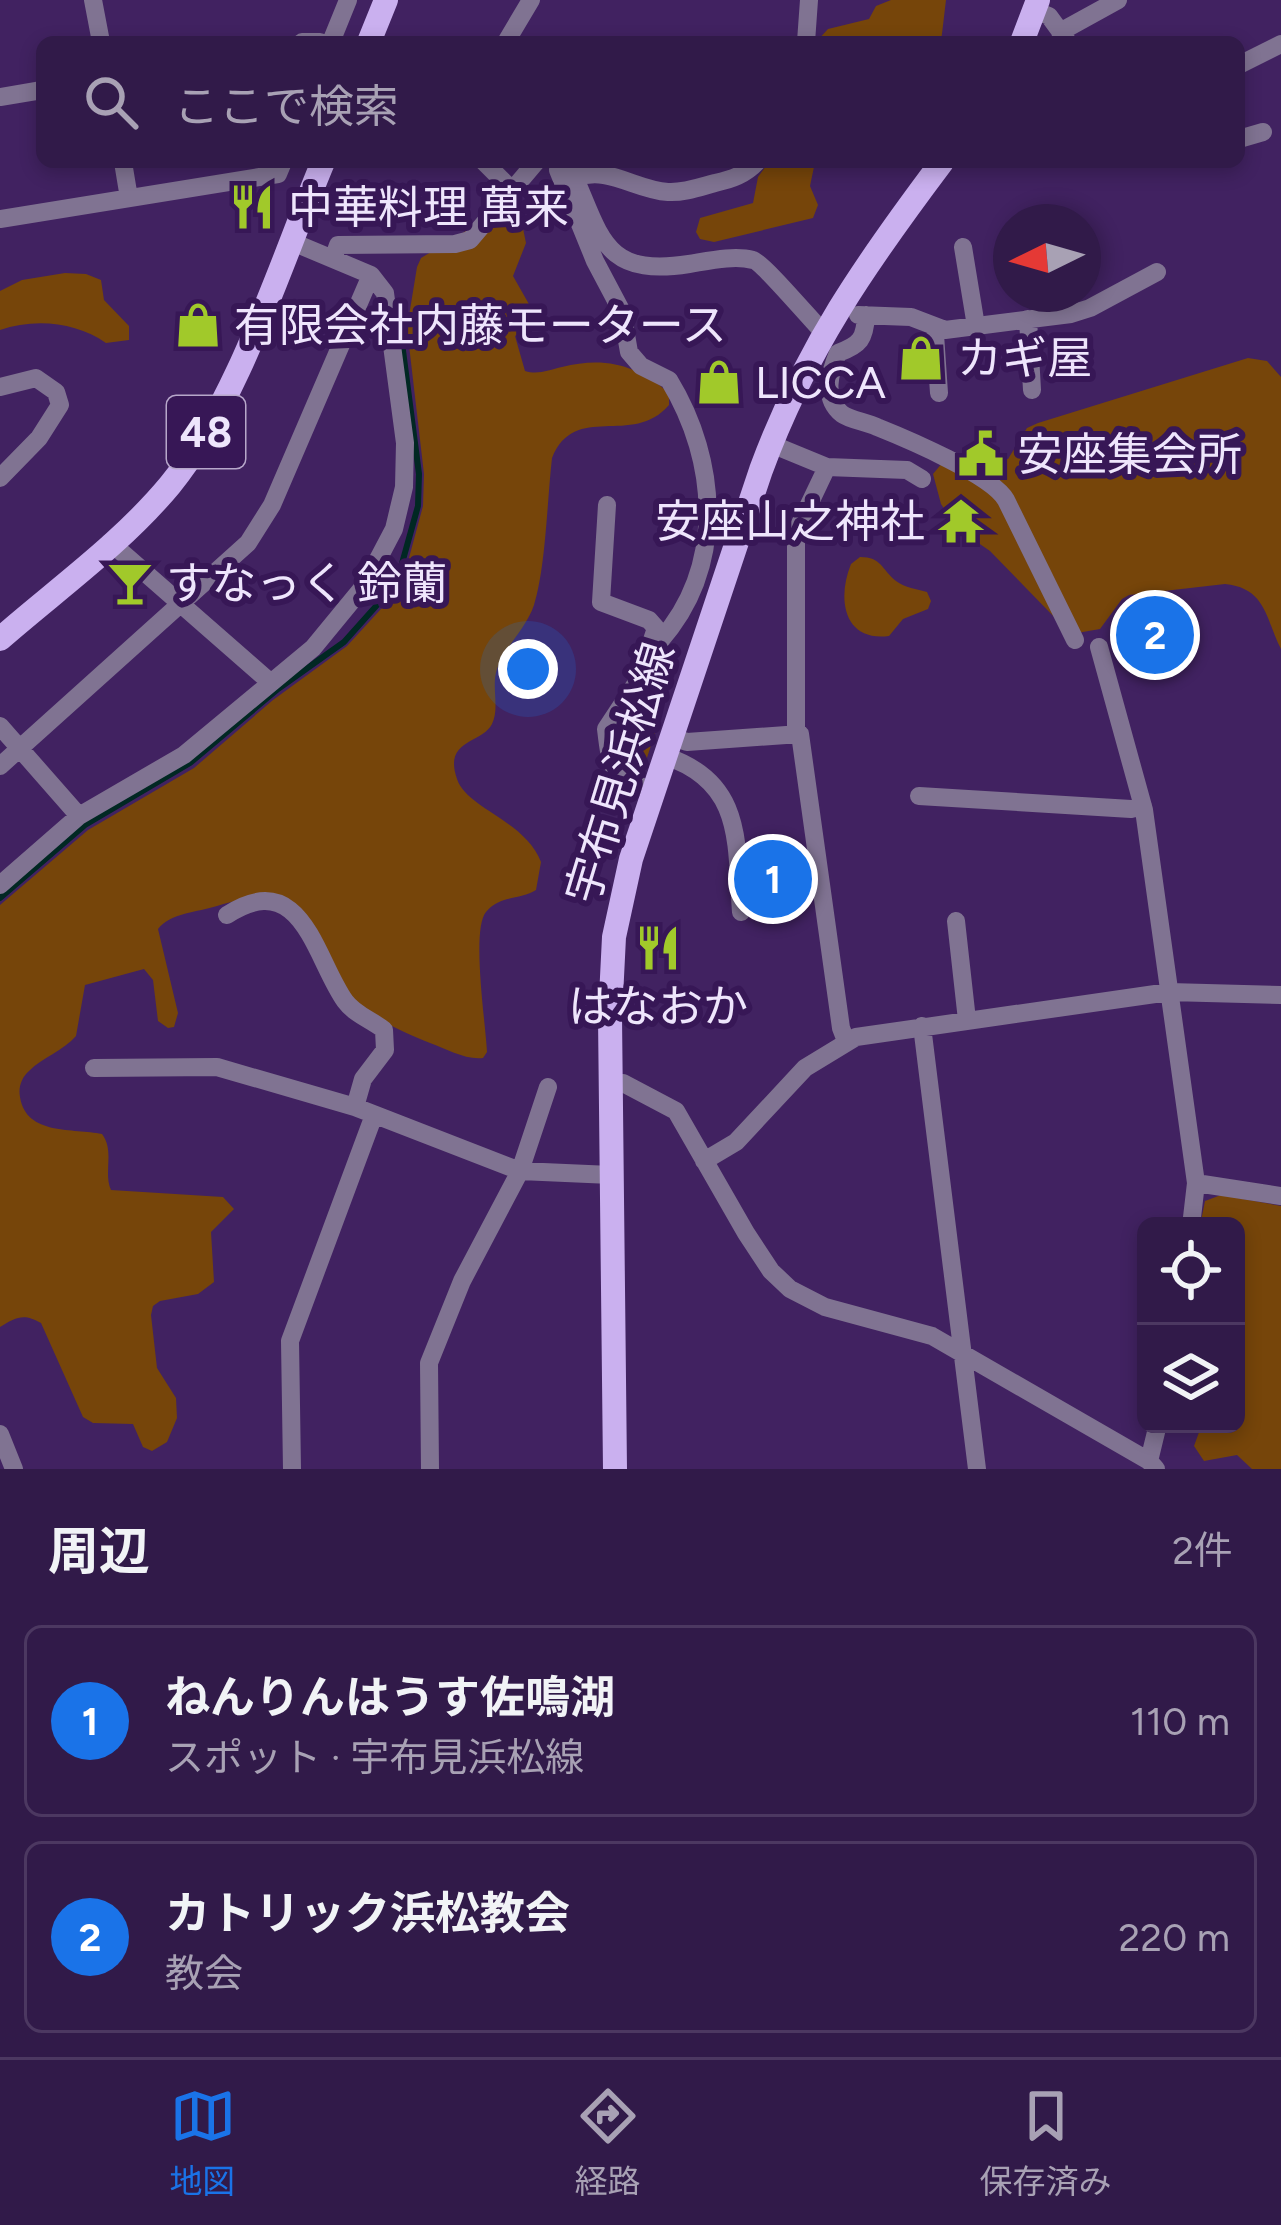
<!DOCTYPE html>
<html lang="ja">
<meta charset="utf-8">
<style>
body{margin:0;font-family:Figtree,"Noto Sans JP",sans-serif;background:#392350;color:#f1f3f6}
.controls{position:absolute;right:36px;bottom:36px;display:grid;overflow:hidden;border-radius:18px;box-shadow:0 6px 18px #0003}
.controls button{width:108px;height:108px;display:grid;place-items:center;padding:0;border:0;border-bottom:3px solid #4c3861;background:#311a49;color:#f1f3f6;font:60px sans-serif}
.compass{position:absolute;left:993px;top:204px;width:108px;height:108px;border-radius:50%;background:#311a49;box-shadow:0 6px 18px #0003;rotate:265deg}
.you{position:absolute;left:528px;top:669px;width:42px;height:42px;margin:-30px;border:9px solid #fff;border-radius:50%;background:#1a73e8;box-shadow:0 0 0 18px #1a73e833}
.badge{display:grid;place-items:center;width:78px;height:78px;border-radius:50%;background:#1a73e8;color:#fff;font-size:39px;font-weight:700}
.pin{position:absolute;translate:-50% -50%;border:6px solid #fff;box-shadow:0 3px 12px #0006}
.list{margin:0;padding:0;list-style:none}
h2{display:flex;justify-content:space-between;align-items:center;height:156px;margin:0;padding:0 48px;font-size:51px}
h2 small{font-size:39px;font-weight:400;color:#a8a1b4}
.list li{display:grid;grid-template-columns:78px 1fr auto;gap:36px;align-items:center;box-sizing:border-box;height:192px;margin:0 24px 24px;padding:0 24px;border:3px solid #4c3861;border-radius:18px}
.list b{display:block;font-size:45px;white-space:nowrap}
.list p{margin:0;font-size:39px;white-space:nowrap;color:#a8a1b4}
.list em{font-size:39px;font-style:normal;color:#a8a1b4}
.icon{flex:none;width:66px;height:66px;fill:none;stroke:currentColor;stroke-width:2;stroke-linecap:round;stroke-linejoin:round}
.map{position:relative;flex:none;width:1281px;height:1469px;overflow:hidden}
.search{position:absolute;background:#311a49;box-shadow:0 6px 18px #0003;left:36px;right:36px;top:36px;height:132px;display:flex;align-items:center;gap:30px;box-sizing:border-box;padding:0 42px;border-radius:18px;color:#a8a1b4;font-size:45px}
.sheet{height:588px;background:#311a49}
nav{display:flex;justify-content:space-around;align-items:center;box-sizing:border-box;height:168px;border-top:3px solid #4c3861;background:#311a49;font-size:33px;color:#a8a1b4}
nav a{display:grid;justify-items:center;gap:6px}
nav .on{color:#1a73e8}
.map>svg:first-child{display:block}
</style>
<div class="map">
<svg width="1281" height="1469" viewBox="0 0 1281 1469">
<rect width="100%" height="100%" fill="#412261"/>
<path fill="#76450a" d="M891,0H946L941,42H816L828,29L869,19L876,6Z
M769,162H815L810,186L818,205L813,218L714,242L700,239L696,232L700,218L753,203L758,177Z
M511,204L519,209L526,243L513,276L538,320L515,336L525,371C538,375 549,370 562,367C604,356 638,365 669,393V405C632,448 575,401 552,458C547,501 546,566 534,605C526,629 505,646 497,669C491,686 500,708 492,724C482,744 443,739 457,779C467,809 525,820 541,862L536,890C521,900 499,895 486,912C471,930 486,1026 487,1052L483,1058C465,1060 447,1049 430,1043C405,1033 366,1016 350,994C306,930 320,875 217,906C198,912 170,913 158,929L178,1013L174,1027L168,1028L158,1021L153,980L144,969L85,985L76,1036C63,1051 43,1057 29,1071C22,1077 18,1087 20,1097C26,1136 74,1128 102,1134C115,1151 103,1172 111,1190L223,1197L234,1209L211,1232L214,1282L198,1294L160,1301L153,1306L151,1315L157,1368L176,1398L177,1418L167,1442L152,1451L143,1447L133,1424L93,1423L83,1417L41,1323C24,1313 16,1317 0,1327V905L88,830L194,768L273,700L347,646L391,598L406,569L423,506L424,474L407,328L417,267L421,258Z
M65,273L86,274L101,280L104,300L129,326V340L106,343C76,322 35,318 0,330V291L22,280Z
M1248,358L1267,361L1281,377V649C1266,621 1267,588 1225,584L1129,595L1122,599L1100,629L1077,633L1060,623L990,551L958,529L941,504L933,474L943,462L1008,459L1027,428L1038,423Z
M860,557C882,557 881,569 896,581C905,588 917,589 927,592L931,601L928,609L903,619L889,636C843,642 837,598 851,564Z
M654,719L659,721L640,779L627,774L615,749Z
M1221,1195L1281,1206V1469H1252L1237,1455L1204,1461L1194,1446L1202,1424H1236V1356L1243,1337L1236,1323V1226H1200L1205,1201Z"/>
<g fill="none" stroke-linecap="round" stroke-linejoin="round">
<path stroke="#012823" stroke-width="6" d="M0,898L85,825L190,763L278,689L344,642L386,595L401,567L418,506L419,474L399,320"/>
<path stroke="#807392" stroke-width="18" d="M93,0L101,42
M1034,10L1049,16L1068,42
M1060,32L1118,0
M302,42H320
M331,42L348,0
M506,42L531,0
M806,42L809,0
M1239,65L1281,44
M0,97L42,90
M1239,139L1263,132
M123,162L129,198
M484,162L512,190
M560,162L558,170L595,261L622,312L629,352L641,366L669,380C719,462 725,567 660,641L654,639
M564,162L570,167C601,233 600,278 689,264C708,261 734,255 753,260C762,262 812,321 823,332
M575,178C608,165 635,190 668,192C684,193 700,187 715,183C732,179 745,175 757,162
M0,219L278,174L283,162
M963,247L976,326
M333,259L338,245L455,244L470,240L536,162
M858,315L911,317L945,330L1071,314L1090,308L1157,272
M866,315C865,339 860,345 838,353C830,372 822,398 842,414C850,420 867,422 877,427C907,439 992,475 1006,500L1075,640
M1028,319L1032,390
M938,328L935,334L939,393
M0,387L36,378L56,392L60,405L39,438L0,478
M771,444L827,467L907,470L922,479
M607,505L601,602L649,620L656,628L639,679L606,729C611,772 612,776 653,791
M110,542L270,682
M1099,647L1144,810L1196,1183L1191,1226
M0,726L79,816
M796,734V532L827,467
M672,737L687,742L800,734L841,1028L846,1041
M665,756C744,782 736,843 741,912
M0,766L248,543L272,505L371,275
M919,796L1131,809L1143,806
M0,885L79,816L184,755L313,648L364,586L394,529L404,487L405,443L385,293L371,275L290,241
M227,915C302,866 315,959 345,1001C355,1015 372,1020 384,1030L385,1050L363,1079L355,1107
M956,921L967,1020
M922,1026L977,1469
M94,1068L217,1067L355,1107L520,1171L611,1175
M611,1084L623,1083L676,1111L746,1233L771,1271L790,1289L825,1307L932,1336L1149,1461L1156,1469
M704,1161L736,1142L805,1068L856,1037L1169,992L1281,995
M1196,1183L1281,1196
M0,1434L14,1469
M1149,1461L1158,1424
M292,1469L290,1341L374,1115
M430,1469L429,1363L462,1281L520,1171L548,1087"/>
<path stroke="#cab0ef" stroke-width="24" d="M369,42L386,0
M1022,42L1038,0
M0,639C56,590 122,543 170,485C238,402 281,262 323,162
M615,1469L610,1017L614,937L631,859L761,470C805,350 866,263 942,162"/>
</g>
<defs>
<g id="restaurant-bare" transform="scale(3.6)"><path d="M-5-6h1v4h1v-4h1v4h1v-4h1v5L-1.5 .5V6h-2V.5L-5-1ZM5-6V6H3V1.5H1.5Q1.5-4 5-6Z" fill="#a1c92a" stroke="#371756" stroke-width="2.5" paint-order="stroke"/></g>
<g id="shop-bare" transform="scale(3.6)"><path d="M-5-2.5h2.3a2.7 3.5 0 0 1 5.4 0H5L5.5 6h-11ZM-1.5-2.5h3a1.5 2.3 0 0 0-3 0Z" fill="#a1c92a" stroke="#371756" stroke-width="2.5" paint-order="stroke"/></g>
<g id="civic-bare" transform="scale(3.6)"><path d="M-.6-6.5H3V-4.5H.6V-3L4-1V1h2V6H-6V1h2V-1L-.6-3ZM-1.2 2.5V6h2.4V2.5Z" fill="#a1c92a" stroke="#371756" stroke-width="2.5" paint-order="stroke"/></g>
<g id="temple-bare" transform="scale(3.6)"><path d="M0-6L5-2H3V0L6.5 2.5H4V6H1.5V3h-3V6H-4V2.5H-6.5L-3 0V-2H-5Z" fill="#a1c92a" stroke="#371756" stroke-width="2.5" paint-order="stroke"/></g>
<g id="bar-bare" transform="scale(3.6)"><path d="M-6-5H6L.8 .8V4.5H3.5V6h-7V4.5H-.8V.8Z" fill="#a1c92a" stroke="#371756" stroke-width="2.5" paint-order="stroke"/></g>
</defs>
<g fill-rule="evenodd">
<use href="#restaurant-bare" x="252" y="207"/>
<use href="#shop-bare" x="198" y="325"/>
<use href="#shop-bare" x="921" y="358"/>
<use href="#shop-bare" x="719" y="382"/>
<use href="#civic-bare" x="981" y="454"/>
<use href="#temple-bare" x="961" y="521"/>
<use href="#bar-bare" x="130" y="583"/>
<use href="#restaurant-bare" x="658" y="948"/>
</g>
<g text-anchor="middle" stroke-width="12" stroke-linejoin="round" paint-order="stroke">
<rect fill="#371756" stroke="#b7a7ca" stroke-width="3" x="167" y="396" width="78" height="72" rx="9"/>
<g font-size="42" font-weight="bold" fill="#eee5fc">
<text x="206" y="447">48</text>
</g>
<g font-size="45" fill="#eee5fc" stroke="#371756" text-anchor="start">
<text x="288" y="223">中華料理 萬来</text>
<text x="234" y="341">有限会社内藤モータース</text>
<text x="957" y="374">カギ屋</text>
<text x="755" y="398">LICCA</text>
<text x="1017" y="470">安座集会所</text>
<text x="925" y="537" text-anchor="end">安座山之神社</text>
<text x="166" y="599">すなっく 鈴蘭</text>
<text x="658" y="1022" text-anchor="middle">はなおか</text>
</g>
<g font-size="45" fill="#eee5fc" stroke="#371756">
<text transform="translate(620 773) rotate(-73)" y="16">宇布見浜松線</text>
</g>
</g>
</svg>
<div class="controls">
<button><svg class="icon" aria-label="locate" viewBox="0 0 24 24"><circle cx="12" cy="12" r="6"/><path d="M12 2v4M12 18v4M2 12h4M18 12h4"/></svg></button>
<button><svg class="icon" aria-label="layers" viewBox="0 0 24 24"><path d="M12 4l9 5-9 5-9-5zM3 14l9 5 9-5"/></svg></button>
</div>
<svg class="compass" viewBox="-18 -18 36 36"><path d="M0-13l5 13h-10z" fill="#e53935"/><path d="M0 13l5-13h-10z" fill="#a8a1b4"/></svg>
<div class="you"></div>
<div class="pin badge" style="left:773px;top:879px">1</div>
<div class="pin badge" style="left:1155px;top:635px">2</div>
<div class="search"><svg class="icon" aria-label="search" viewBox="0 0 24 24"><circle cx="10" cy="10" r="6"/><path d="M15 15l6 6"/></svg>ここで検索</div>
</div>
<section class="sheet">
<h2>周辺<small>2件</small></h2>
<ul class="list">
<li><span class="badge">1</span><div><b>ねんりんはうす佐鳴湖</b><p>スポット · 宇布見浜松線</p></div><em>110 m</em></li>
<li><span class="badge">2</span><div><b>カトリック浜松教会</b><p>教会</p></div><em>220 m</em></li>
</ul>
</section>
<nav>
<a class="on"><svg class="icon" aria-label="map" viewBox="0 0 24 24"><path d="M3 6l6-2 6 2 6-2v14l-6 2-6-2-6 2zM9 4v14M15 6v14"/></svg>地図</a>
<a><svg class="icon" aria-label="directions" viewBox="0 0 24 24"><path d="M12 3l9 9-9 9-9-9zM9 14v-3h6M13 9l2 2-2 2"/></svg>経路</a>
<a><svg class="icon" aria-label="saved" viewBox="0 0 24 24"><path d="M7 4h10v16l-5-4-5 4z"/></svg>保存済み</a>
</nav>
